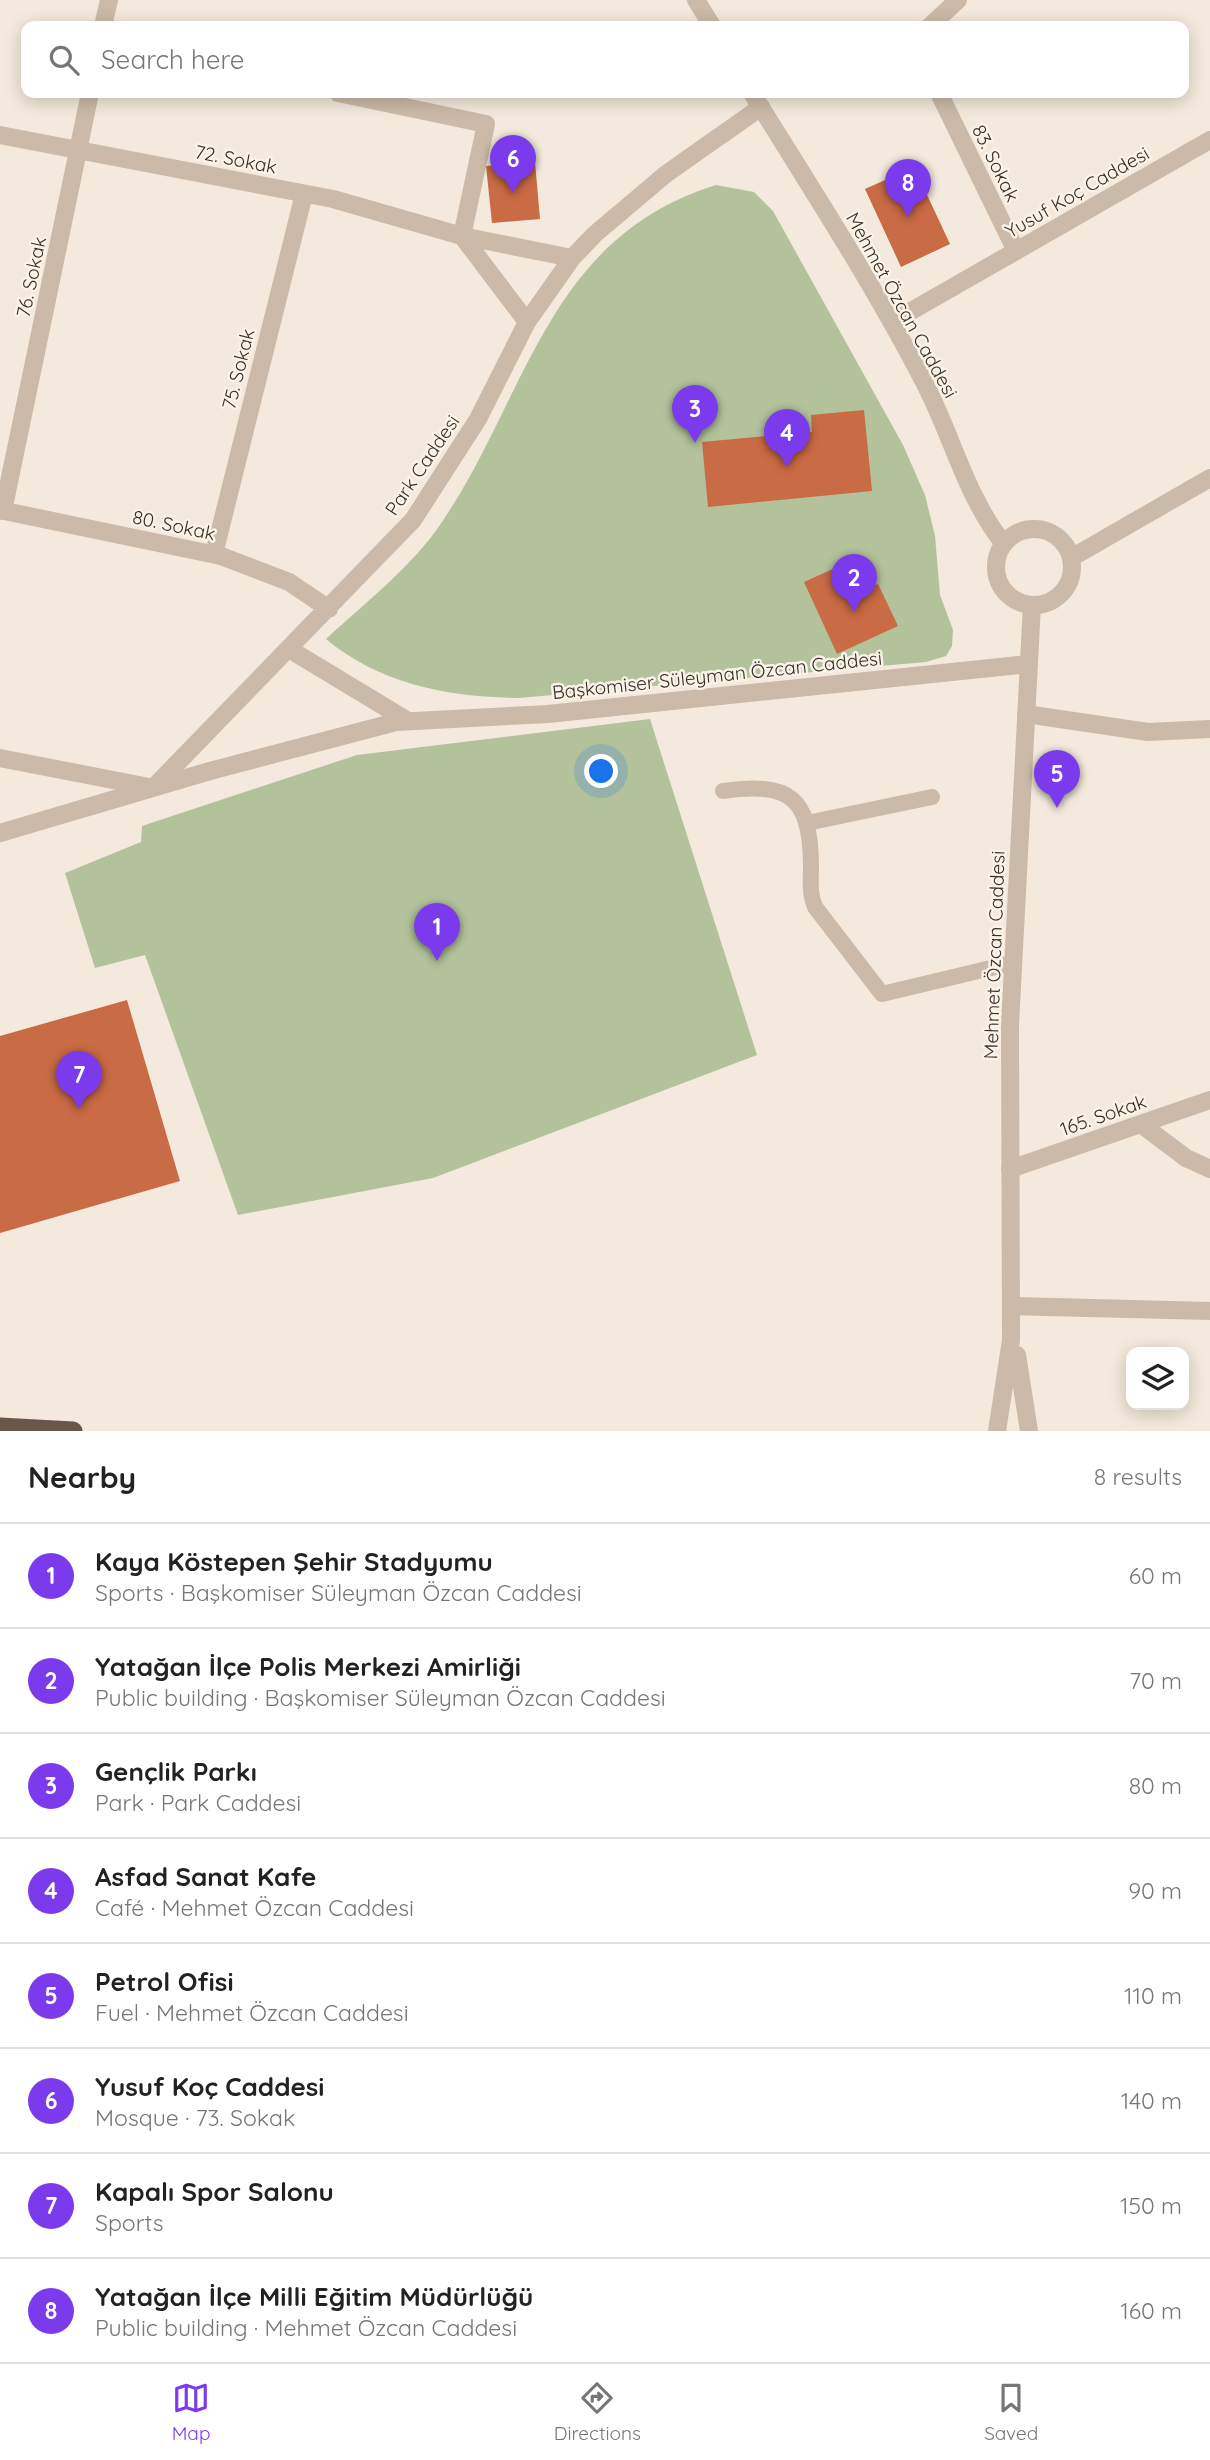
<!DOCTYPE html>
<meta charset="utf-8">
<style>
body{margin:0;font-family:Quicksand,sans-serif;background:#f6f6f6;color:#222}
.controls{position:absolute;right:21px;bottom:21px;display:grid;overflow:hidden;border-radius:14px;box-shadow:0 4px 18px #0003}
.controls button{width:63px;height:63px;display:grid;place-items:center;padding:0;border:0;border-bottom:2px solid #e0e0e0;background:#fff;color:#222;font:35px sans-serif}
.you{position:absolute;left:602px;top:772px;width:24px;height:24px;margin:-18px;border:5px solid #fff;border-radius:50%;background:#1a73e8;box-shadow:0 0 0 10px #1a73e833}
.badge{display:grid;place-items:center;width:46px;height:46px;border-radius:50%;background:#7c3aed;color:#fff;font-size:23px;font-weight:700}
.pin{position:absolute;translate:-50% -58px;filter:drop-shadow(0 2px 4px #0008)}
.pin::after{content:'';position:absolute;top:37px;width:24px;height:21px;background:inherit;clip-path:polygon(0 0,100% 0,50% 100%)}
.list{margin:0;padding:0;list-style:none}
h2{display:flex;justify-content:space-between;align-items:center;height:91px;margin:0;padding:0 28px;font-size:30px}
h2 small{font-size:23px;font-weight:400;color:#767676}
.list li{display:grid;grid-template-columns:46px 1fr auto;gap:21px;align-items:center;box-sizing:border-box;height:105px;padding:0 28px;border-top:2px solid #e0e0e0}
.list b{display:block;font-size:26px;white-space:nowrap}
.list p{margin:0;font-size:23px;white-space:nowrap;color:#767676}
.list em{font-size:23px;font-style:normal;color:#767676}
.icon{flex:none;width:38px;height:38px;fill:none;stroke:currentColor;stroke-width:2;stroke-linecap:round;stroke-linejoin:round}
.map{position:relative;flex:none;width:1210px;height:1431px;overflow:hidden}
.search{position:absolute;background:#fff;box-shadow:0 4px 18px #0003;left:21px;right:21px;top:21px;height:77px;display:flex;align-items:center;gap:18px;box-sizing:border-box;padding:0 24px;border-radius:14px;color:#767676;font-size:26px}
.sheet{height:931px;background:#fff}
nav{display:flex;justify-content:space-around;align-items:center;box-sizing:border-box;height:98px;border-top:2px solid #e0e0e0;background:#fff;font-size:19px;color:#767676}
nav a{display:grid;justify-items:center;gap:4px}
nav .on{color:#7c3aed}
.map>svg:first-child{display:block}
</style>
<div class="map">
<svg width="1210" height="1431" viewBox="0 0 1210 1431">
<rect width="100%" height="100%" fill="#f3e9dc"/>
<path fill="#b3c29b" d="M716,185L754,192L773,211L903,445L925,495L935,536L940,595L953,630L952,646L946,656L926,662L519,698C450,697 381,685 326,639C366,602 412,567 442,522C529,393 547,238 716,185Z
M650,719L757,1055L433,1178L238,1215L145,955L95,968L65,873L141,842L142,826L357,755Z"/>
<path fill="#c96b44" d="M535,162L540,219L492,223L486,166Z
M914,167L950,244L901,267L865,189Z
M864,410L872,491L708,507L702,442L812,432L811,415Z
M835,568L848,597L878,584L898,626L837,654L804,582Z
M127,1000L180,1181L0,1233V1036Z"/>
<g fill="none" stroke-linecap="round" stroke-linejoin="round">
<path stroke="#cbbaa7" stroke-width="16" d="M723,791C789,782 810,796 811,864C811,879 809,893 815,907L882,994L1012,963
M807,823L932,797"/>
<path stroke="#cbbaa7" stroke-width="18" d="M103,26L109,0
M930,26L958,0
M338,93L486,124L462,236
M939,93L1016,251
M0,135L333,199L462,236L572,258
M462,236L527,322
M0,510L221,556L289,582L329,609
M3,511L90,93
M214,554L304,194
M289,649L408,721
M1026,714L1148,732L1210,729
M0,758L149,787
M155,786L413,520L478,419L527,322L572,258L595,234L666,174L761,107
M0,833L210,771L396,722L548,714L1029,664
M1141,1124L1186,1158L1210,1169
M1010,1169L1210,1100
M1011,1306L1210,1311"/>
<path stroke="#cbbaa7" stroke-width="18" d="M696,0L712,26
M752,93C811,188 872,282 924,382C952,435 966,497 1004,544
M892,322L1210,140
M996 567a38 38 0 1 1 76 0a38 38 0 1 1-76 0Z
M1071,558L1210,478
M1017,1355L1029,1431
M997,1431L1011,1340L1010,1025L1032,605"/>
<path stroke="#69574c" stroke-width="19" d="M0,1427L73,1431"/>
</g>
<g text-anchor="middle" stroke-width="5" stroke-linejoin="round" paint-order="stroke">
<g font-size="19" fill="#372e28" stroke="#faf3e8">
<text transform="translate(236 159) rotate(11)" y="7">72. Sokak</text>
<text transform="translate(996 163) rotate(64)" y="7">83. Sokak</text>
<text transform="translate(1077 192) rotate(-30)" y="7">Yusuf Koç Caddesi</text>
<text transform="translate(31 277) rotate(-78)" y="7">76. Sokak</text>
<text transform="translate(902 305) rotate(61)" y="7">Mehmet Özcan Caddesi</text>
<text transform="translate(238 369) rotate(-76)" y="7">75. Sokak</text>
<text transform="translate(422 465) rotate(-56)" y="7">Park Caddesi</text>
<text transform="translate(174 525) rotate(12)" y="7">80. Sokak</text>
<text transform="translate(717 675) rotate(-6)" y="7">Başkomiser Süleyman Özcan Caddesi</text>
<text transform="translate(994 955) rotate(-88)" y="7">Mehmet Özcan Caddesi</text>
<text transform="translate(1103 1115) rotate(-19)" y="7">165. Sokak</text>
</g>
</g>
</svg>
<div class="controls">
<button><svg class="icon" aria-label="layers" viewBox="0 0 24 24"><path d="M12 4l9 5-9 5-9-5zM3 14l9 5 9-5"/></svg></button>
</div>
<div class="you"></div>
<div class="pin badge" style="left:437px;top:961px">1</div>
<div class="pin badge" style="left:854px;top:612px">2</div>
<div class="pin badge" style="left:695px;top:443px">3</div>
<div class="pin badge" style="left:787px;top:467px">4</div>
<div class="pin badge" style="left:1057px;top:808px">5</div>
<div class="pin badge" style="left:513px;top:193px">6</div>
<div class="pin badge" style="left:79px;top:1109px">7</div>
<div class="pin badge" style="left:908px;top:217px">8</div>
<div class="search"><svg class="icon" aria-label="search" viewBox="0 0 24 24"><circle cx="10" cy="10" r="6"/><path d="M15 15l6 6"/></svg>Search here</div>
</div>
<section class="sheet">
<h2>Nearby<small>8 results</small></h2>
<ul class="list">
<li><span class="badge">1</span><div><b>Kaya Köstepen Şehir Stadyumu</b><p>Sports · Başkomiser Süleyman Özcan Caddesi</p></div><em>60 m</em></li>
<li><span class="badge">2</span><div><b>Yatağan İlçe Polis Merkezi Amirliği</b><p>Public building · Başkomiser Süleyman Özcan Caddesi</p></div><em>70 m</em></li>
<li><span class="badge">3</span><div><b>Gençlik Parkı</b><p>Park · Park Caddesi</p></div><em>80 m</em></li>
<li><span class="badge">4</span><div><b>Asfad Sanat Kafe</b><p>Café · Mehmet Özcan Caddesi</p></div><em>90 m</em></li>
<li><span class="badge">5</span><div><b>Petrol Ofisi</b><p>Fuel · Mehmet Özcan Caddesi</p></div><em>110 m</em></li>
<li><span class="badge">6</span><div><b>Yusuf Koç Caddesi</b><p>Mosque · 73. Sokak</p></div><em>140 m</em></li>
<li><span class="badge">7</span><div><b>Kapalı Spor Salonu</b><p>Sports</p></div><em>150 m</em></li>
<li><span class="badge">8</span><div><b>Yatağan İlçe Milli Eğitim Müdürlüğü</b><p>Public building · Mehmet Özcan Caddesi</p></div><em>160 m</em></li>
</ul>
</section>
<nav>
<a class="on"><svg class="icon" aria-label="map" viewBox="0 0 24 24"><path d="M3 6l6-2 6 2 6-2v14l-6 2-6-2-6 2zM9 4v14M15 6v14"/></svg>Map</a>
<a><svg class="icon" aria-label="directions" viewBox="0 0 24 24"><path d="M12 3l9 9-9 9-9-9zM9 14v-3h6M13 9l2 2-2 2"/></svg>Directions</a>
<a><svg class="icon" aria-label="saved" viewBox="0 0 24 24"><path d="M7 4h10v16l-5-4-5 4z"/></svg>Saved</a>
</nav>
